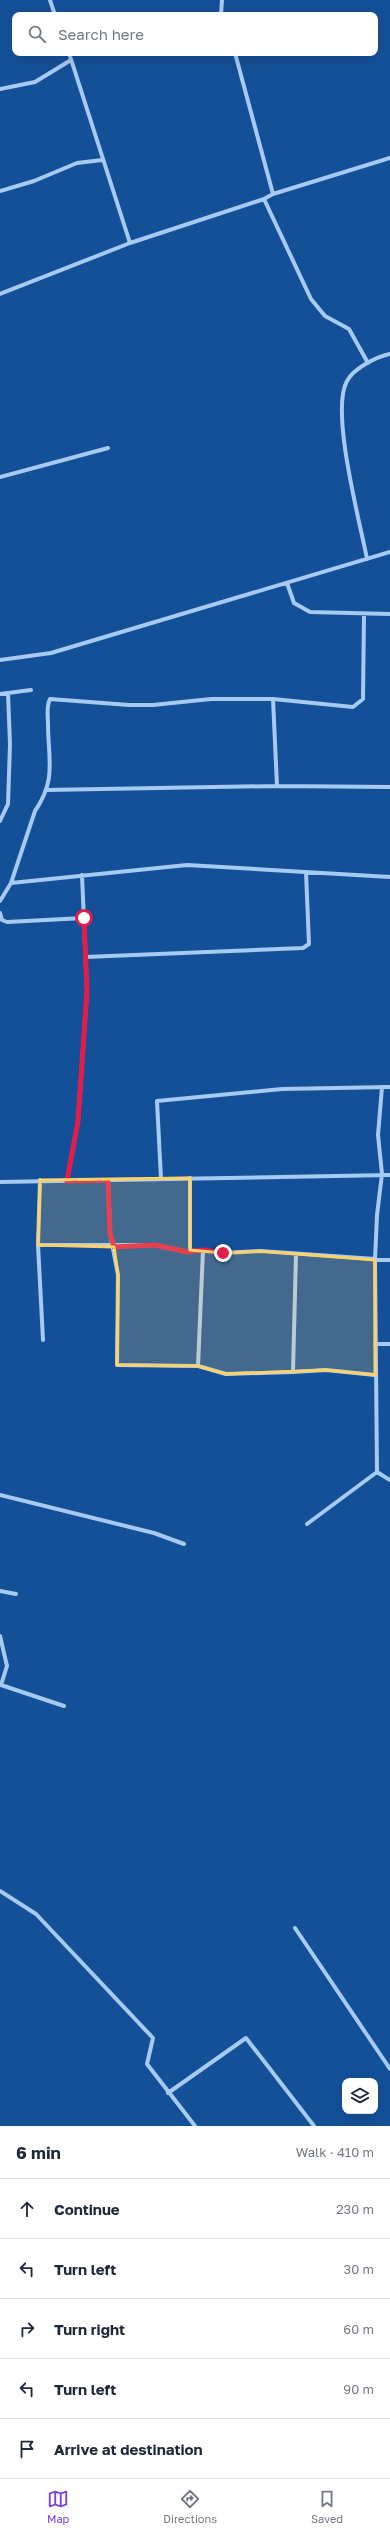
<!DOCTYPE html>
<meta charset="utf-8">
<style>
body{margin:0;font-family:"Golos Text",sans-serif;background:#f2f2f3;color:#1f2937}
.controls{position:absolute;right:12px;bottom:12px;display:grid;overflow:hidden;border-radius:8px;box-shadow:0 4px 16px #0002}
.controls button{width:36px;height:36px;display:grid;place-items:center;padding:0;border:0;border-bottom:1px solid #e0e1e3;background:#fff;color:#1f2937;font:20px sans-serif}
.stop{position:absolute;width:12px;height:12px;margin:-9px;border:3px solid #e11d48;border-radius:50%;background:#fff}
.stop.end{background:#e11d48;border-color:#fff;box-shadow:0 1px 4px #0008}
.list{margin:0;padding:0;list-style:none}
h2{display:flex;justify-content:space-between;align-items:center;height:52px;margin:0;padding:0 16px;font-size:17px}
h2 small{font-size:13px;font-weight:400;color:#747a83}
.list li{display:grid;grid-template-columns:26px 1fr auto;gap:12px;align-items:center;box-sizing:border-box;height:60px;padding:0 16px;border-top:1px solid #e0e1e3}
.list b{display:block;font-size:15px;white-space:nowrap}
.list em{font-size:13px;font-style:normal;color:#747a83}
.icon{flex:none;width:22px;height:22px;fill:none;stroke:currentColor;stroke-width:2;stroke-linecap:round;stroke-linejoin:round}
.map{position:relative;flex:none;width:390px;height:2126px;overflow:hidden}
.search{position:absolute;background:#fff;box-shadow:0 4px 16px #0002;left:12px;right:12px;top:12px;height:44px;display:flex;align-items:center;gap:10px;box-sizing:border-box;padding:0 14px;border-radius:8px;color:#747a83;font-size:15px}
.sheet{height:352px;background:#fff}
nav{display:flex;justify-content:space-around;align-items:center;box-sizing:border-box;height:56px;border-top:1px solid #e0e1e3;background:#fff;font-size:11px;color:#747a83}
nav a{display:grid;justify-items:center;gap:2px}
nav .on{color:#7c3aed}
.map>svg:first-child{display:block}
</style>
<div class="map">
<svg width="390" height="2126" viewBox="0 0 390 2126">
<rect width="100%" height="100%" fill="#145098"/>
<g fill="none" stroke-linecap="round" stroke-linejoin="round">
<path stroke="#a7caf2" stroke-width="4" d="M50,0L55,15
M221,15L222,0
M69,53L130,243
M235,53L273,194
M0,89L35,82L71,60
M0,191L34,181L77,163L102,160
M264,199L311,299L325,316L349,329L368,363
M0,294L130,243L264,199L273,194L390,158
M0,477L108,448
M367,559C360,522 330,411 347,381C354,368 376,357 390,354
M287,583L294,603L310,612L390,614
M0,660L51,653L390,552
M0,694L31,690
M273,699L277,786
M46,790L277,786L390,787
M0,821L8,804L10,744L8,693
M11,883L187,865L390,877
M0,901L11,883L35,811C57,779 48,759 48,724C48,715 46,707 50,699L129,705H153L211,699H273L353,707L363,699L364,614
M0,913L2,920L7,922L84,918
M85,957L303,948L309,944L306,872
M190,1178V1250
M161,1179L157,1101L282,1089L390,1087
M40,1180L38,1245L43,1340
M108,1180L110,1233L118,1275L117,1365L198,1366L203,1250
M67,1181L78,1121L87,991L82,875
M0,1182L390,1175
M38,1245H155L187,1252L203,1250L223,1253L260,1251L390,1260
M296,1254L293,1372L326,1370L375,1375
M375,1344H390
M198,1366L226,1374L293,1372
M377,1472L375,1260L377,1215L382,1174L378,1135L382,1087
M377,1472L390,1480
M0,1495L154,1533L184,1544
M307,1524L377,1472
M0,1591L16,1594
M0,1636L7,1666L1,1685L64,1706
M0,1891L36,1914L153,2038L147,2064L195,2126
M295,1928L390,2069
M168,2093L246,2038L314,2126"/>
</g>
<g fill="none" stroke-linecap="round" stroke-linejoin="round">
<path stroke="#e11d48" stroke-width="5" d="M84,918L87,991L78,1121L67,1181L108,1180L110,1233L114,1247L155,1245L187,1252L203,1250L223,1253"/>
</g>
<path fill="#ffd169" fill-opacity="0.2" stroke="#ffd169" stroke-width="3" stroke-linejoin="round" d="M190,1178V1250L223,1253L260,1251L375,1260V1375L326,1370L226,1374L198,1366L117,1365L118,1275L114,1247L38,1245L40,1180Z"/>
</svg>
<div class="controls">
<button><svg class="icon" aria-label="layers" viewBox="0 0 24 24"><path d="M12 4l9 5-9 5-9-5zM3 14l9 5 9-5"/></svg></button>
</div>
<div class="stop" style="left:84px;top:918px"></div>
<div class="stop end" style="left:223px;top:1253px"></div>
<div class="search"><svg class="icon" aria-label="search" viewBox="0 0 24 24"><circle cx="10" cy="10" r="6"/><path d="M15 15l6 6"/></svg>Search here</div>
</div>
<section class="sheet">
<h2>6 min<small>Walk · 410 m</small></h2>
<ul class="list">
<li><svg class="icon" aria-label="ahead" viewBox="0 0 24 24"><path d="M12 20V5M6 11l6-6 6 6"/></svg><div><b>Continue</b></div><em>230 m</em></li>
<li><svg class="icon" aria-label="left" viewBox="0 0 24 24"><path d="M17 20v-9H6M10 6l-5 5 5 5"/></svg><div><b>Turn left</b></div><em>30 m</em></li>
<li><svg class="icon" aria-label="right" viewBox="0 0 24 24"><path d="M7 20v-9h11M14 6l5 5-5 5"/></svg><div><b>Turn right</b></div><em>60 m</em></li>
<li><svg class="icon" aria-label="left" viewBox="0 0 24 24"><path d="M17 20v-9H6M10 6l-5 5 5 5"/></svg><div><b>Turn left</b></div><em>90 m</em></li>
<li><svg class="icon" aria-label="arrive" viewBox="0 0 24 24"><path d="M6 21V4h12l-3 4 3 4H6"/></svg><div><b>Arrive at destination</b></div></li>
</ul>
</section>
<nav>
<a class="on"><svg class="icon" aria-label="map" viewBox="0 0 24 24"><path d="M3 6l6-2 6 2 6-2v14l-6 2-6-2-6 2zM9 4v14M15 6v14"/></svg>Map</a>
<a><svg class="icon" aria-label="directions" viewBox="0 0 24 24"><path d="M12 3l9 9-9 9-9-9zM9 14v-3h6M13 9l2 2-2 2"/></svg>Directions</a>
<a><svg class="icon" aria-label="saved" viewBox="0 0 24 24"><path d="M7 4h10v16l-5-4-5 4z"/></svg>Saved</a>
</nav>
